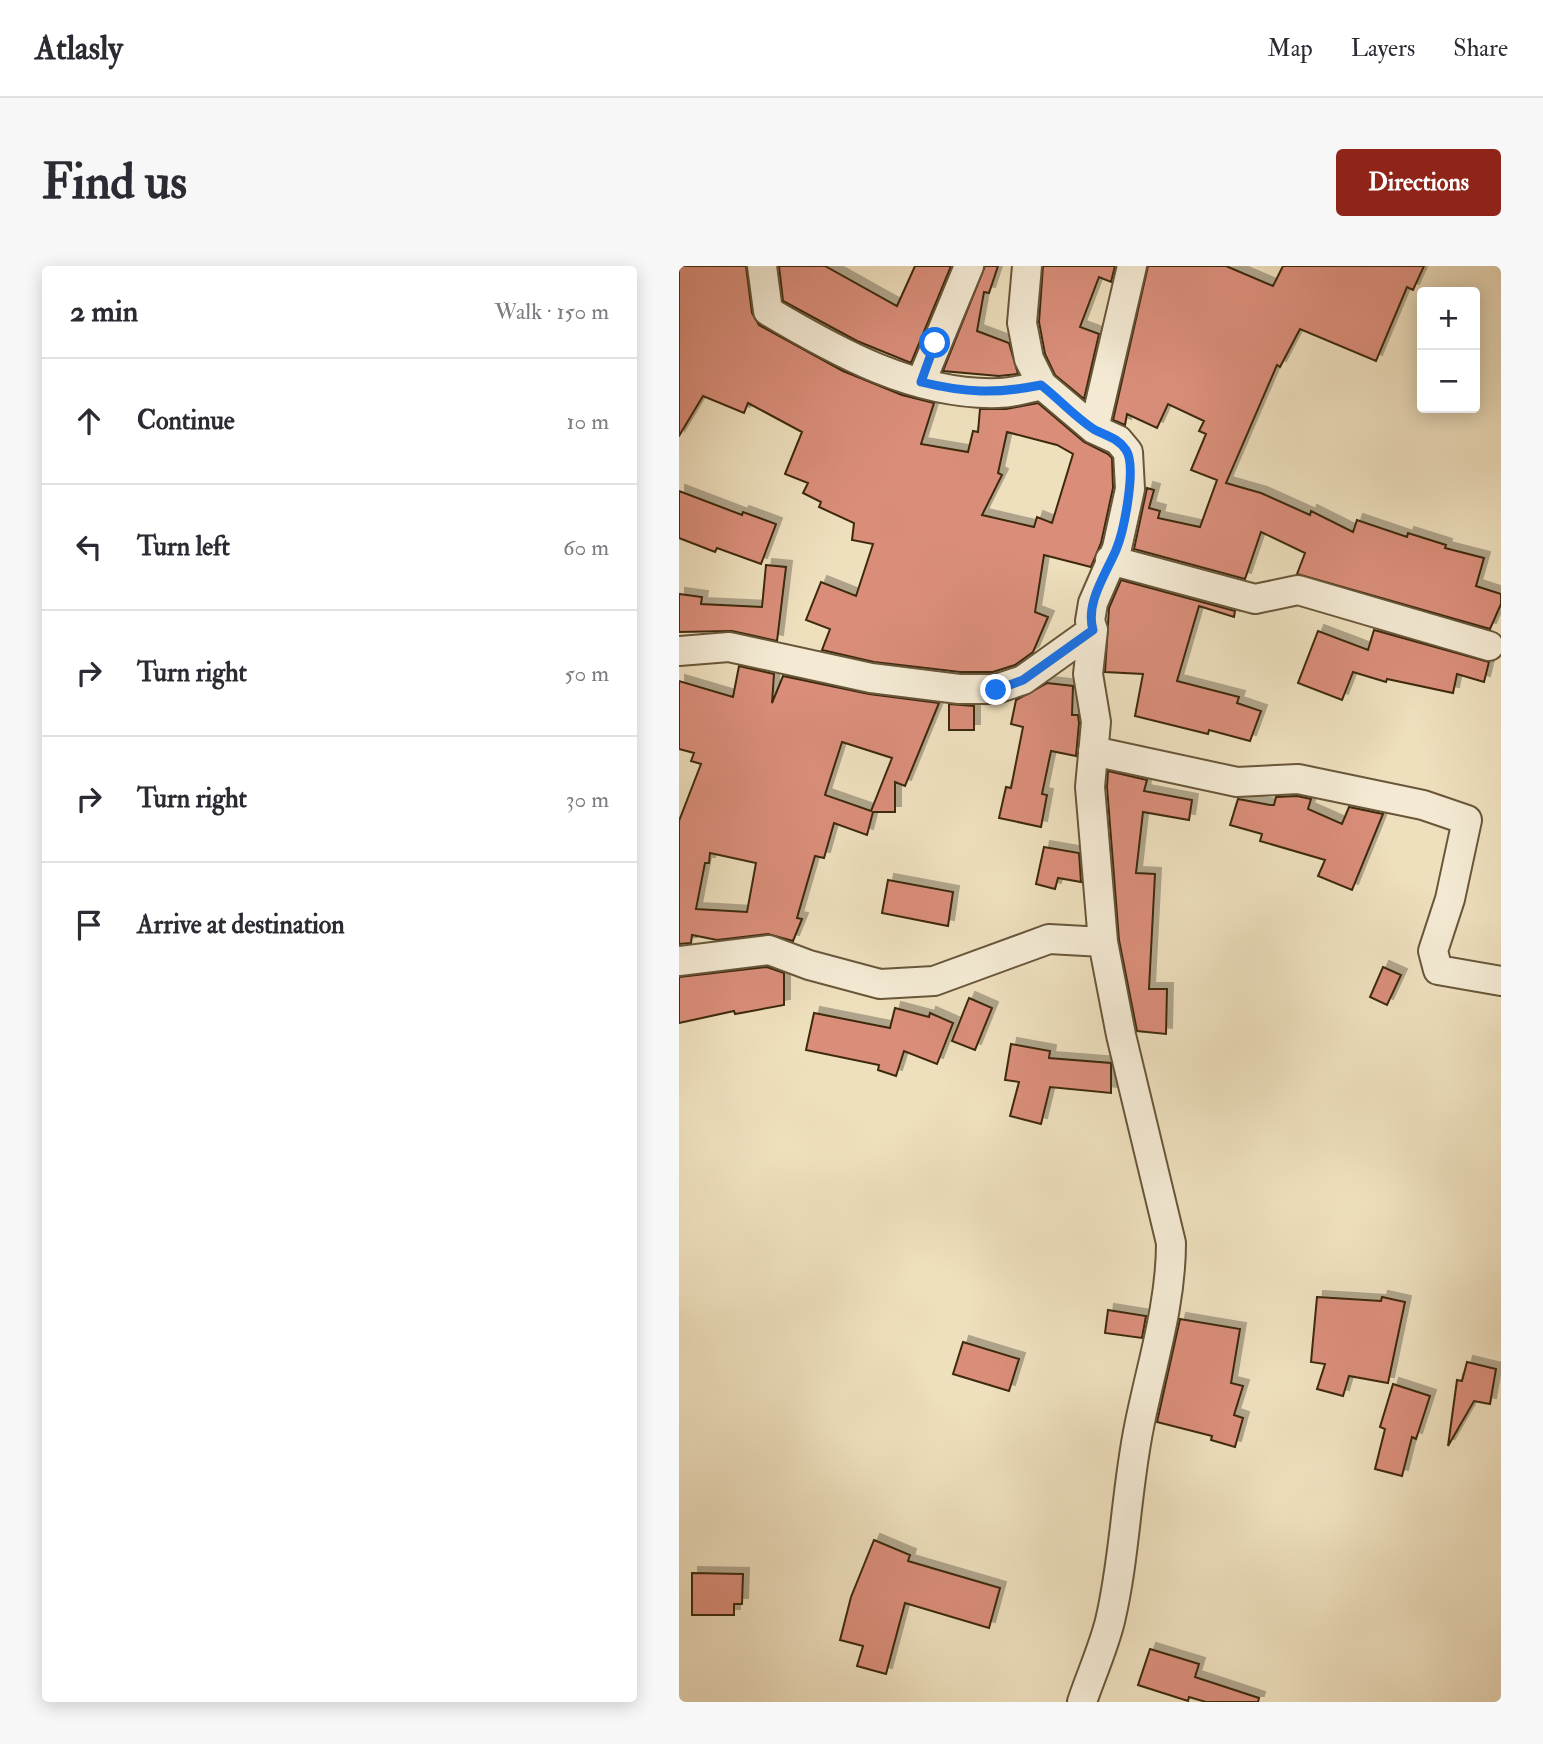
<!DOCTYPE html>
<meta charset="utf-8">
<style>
body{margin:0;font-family:"IM FELL Double Pica",serif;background:#f7f7f7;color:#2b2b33}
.controls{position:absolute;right:21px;top:21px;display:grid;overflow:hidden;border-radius:7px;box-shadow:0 4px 18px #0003}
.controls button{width:63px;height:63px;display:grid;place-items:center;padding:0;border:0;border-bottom:2px solid #e1e1e2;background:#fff;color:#2b2b33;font:35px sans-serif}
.stop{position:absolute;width:21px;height:21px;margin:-16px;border:5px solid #1a73e8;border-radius:50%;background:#fff}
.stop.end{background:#1a73e8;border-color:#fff;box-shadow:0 2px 7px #0008}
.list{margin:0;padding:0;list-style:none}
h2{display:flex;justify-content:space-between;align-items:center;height:91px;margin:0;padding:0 28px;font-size:30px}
h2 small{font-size:23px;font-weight:400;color:#7c7c81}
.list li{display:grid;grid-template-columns:46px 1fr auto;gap:21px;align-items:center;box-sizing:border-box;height:126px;padding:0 28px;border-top:2px solid #e1e1e2}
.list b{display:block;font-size:26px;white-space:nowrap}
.list em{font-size:23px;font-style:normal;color:#7c7c81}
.icon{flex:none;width:38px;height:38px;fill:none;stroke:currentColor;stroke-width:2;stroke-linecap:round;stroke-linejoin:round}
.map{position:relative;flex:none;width:822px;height:1436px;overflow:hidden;border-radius:7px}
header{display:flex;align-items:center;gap:42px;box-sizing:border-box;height:98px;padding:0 35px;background:#fff;border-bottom:2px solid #e1e1e2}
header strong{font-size:33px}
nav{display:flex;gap:38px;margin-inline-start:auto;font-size:24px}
.intro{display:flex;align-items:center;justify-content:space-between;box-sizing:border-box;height:168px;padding:0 42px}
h1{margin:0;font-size:49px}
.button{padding:18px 32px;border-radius:7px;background:#8f2418;color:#fff;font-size:24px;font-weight:700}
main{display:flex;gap:42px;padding:0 42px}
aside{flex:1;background:#fff;border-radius:7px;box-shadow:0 4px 18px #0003}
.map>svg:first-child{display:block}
</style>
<header>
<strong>Atlasly</strong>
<nav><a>Map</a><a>Layers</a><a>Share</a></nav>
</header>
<div class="intro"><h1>Find us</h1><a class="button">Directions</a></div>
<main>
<aside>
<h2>2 min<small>Walk · 150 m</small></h2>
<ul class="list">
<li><svg class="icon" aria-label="ahead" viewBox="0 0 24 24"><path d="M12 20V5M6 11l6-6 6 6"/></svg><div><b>Continue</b></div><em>10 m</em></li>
<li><svg class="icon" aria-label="left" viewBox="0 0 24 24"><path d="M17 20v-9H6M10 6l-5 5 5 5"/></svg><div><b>Turn left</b></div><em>60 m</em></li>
<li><svg class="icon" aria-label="right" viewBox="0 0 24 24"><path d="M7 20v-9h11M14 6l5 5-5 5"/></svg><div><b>Turn right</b></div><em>50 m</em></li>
<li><svg class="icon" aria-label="right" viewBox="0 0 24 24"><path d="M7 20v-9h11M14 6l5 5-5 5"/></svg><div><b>Turn right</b></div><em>30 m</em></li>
<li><svg class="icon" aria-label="arrive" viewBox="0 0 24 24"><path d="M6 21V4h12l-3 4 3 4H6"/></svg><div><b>Arrive at destination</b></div></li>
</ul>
</aside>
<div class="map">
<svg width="822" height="1436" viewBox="0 0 822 1436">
<defs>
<filter id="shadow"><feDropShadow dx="6" dy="-6" stdDeviation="0" flood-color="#0004"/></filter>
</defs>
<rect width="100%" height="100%" fill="#eedfbd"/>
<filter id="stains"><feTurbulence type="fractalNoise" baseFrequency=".00286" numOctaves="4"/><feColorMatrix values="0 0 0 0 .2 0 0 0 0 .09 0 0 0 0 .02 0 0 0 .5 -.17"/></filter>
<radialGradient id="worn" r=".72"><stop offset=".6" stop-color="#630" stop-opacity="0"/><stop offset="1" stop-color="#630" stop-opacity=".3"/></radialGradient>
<path fill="#da8e7a" stroke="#3d290d" stroke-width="2" fill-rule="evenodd" filter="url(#shadow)" d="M0,0H67L73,47L80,59L164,105L223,129L255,137L242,178L289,186L294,165L299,166L301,143H327L359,137L405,176L429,188L433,192L434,222L422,277L412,301L365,289L356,346L369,351L354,386L336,399L314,406H281L195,396L143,384L151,363L127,354L142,316L177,330L194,278L173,274L175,257L140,241L142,236L124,227L129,217L106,208L123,166L69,137L65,147L24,130L0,170ZM328,166L378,179L394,188L373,257L358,251L355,261L303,249L323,209L319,207Z
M100,0H146L218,40L236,0H272L232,97L178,75L104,35Z
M306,0H319L310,27L305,26L298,65L330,77L339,108L320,110L264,105Z
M364,0H436L432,16L420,11L401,61L420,68L405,133L376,109L366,88L360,56Z
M469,0H547L594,20L604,0H745L734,24L728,21L697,95L621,63L601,101L598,99L547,217L582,227L631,249L632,245L674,266L678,254L728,271L729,267L767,279L766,282L805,292L797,320L822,328V338L811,363L618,308L626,287L582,266L566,313L455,283L468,222L475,224L470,242L481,245L479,252L521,261L538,214L512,204L527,168L520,165L525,155L489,138L478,162L448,148L446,159L434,154Z
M0,225L63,249L64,246L97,258L82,298L38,282L36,286L0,272Z
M87,299L107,301L98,375L53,365L0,366V328L23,331L22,338L83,341Z
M442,314L556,345L555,351L520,340L498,415L560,431L558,437L582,445L571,475L530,464L529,468L456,450L464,408L426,406L430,342Z
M695,364L810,396L805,416L778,408L774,427L708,413L707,416L674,406L663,434L619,417L639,365L689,384Z
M60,400L95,408L93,437L104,410L190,428L260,437L226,520L216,516V546H194L188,569L155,557L145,592L136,590L118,652L123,653L114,675L89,668L38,674L13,669L12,677L0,678V555L22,498L12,495L15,487L0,483V415L54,431ZM163,476L213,492L192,545L146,529ZM31,587L77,597L68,646L17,643L26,597H30Z
M368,417L394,420L393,449H399L400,457L397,490L372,485L363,528L368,529L362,561L320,552L327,521L332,522L344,461L332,458L337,434Z
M270,438L295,440V464H270Z
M429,505L468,514L465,525L513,534L510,554L464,546L457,607L476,608L470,723H488L487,768L458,765L440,674L428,521Z
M618,530L632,533L629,543L663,558L670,541L704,548L673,624L639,610L646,594L581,575L583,568L551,559L559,533L591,539H595L597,531Z
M365,581L400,587L402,616L379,612L376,623L357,618Z
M209,614L274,626L269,660L203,647Z
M88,701L105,707V739L56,748L55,745L0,757V711Z
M704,701L722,709L708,739L691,731Z
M290,732L313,742L296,784L273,775Z
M216,742L250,751L251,747L274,757L258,798L225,785L217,810L199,804L200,799L127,784L135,747L211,762Z
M332,778L371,785L370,792L432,797V827L371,821L362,858L331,850L340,816L326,814Z
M638,1031L702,1035L703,1031L726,1036L709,1117L670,1110L664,1130L638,1123L646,1098L632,1096Z
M429,1044L467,1050L463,1072L426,1067Z
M501,1053L561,1063L552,1117L564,1120L555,1149L564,1152L556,1181L532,1174L533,1170L478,1156Z
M284,1076L340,1093L330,1125L274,1108Z
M788,1096L817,1103L811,1138L795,1135L769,1180L778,1114L783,1115Z
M714,1118L751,1130L737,1173L733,1171L723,1210L696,1203L706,1163L701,1161Z
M195,1274L231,1289L229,1295L321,1322L310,1362L226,1337L207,1408L178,1400L184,1380L161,1374L172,1331Z
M13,1307L64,1308L63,1338H55V1349H13Z
M471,1383L520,1398L516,1411L580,1432L579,1436H527L510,1431L509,1435L459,1419Z"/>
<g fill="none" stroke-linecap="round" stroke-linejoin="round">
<g stroke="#695639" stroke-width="32">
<path id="minor" d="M83,0L89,45C158,86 237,130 320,127C334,127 349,122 363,119
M348,0L343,57L350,93L363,119L415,163L439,174L449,186L451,223L438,282L414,337L411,355L414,364L409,408L417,456L411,521L424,676L442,769L492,977C492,1040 472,1100 460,1161C447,1225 446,1292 431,1355C424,1383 412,1409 403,1436
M242,116L290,0
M415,163L453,0
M431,294L576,333L619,324L810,380
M0,385L50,381L192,412L280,423H317L344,414L414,364
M414,485L558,516L619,513L744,539L788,554L771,633L754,685L759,704L822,715
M0,695L90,684L130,699L201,718L255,715L370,673L424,676"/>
</g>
<use href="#minor" stroke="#f4ead4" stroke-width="28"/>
</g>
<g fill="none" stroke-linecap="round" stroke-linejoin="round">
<path stroke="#1a73e8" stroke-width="9" d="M256,77L242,116C287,127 317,128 362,119C380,133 397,152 416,164C428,170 439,172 447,184C458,200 445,265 437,284C427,308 406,337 414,364L344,414L317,424"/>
</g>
<rect width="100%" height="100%" filter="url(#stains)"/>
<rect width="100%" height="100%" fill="url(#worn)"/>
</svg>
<div class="controls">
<button>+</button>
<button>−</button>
</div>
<div class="stop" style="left:256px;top:77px"></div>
<div class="stop end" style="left:317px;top:424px"></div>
</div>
</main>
